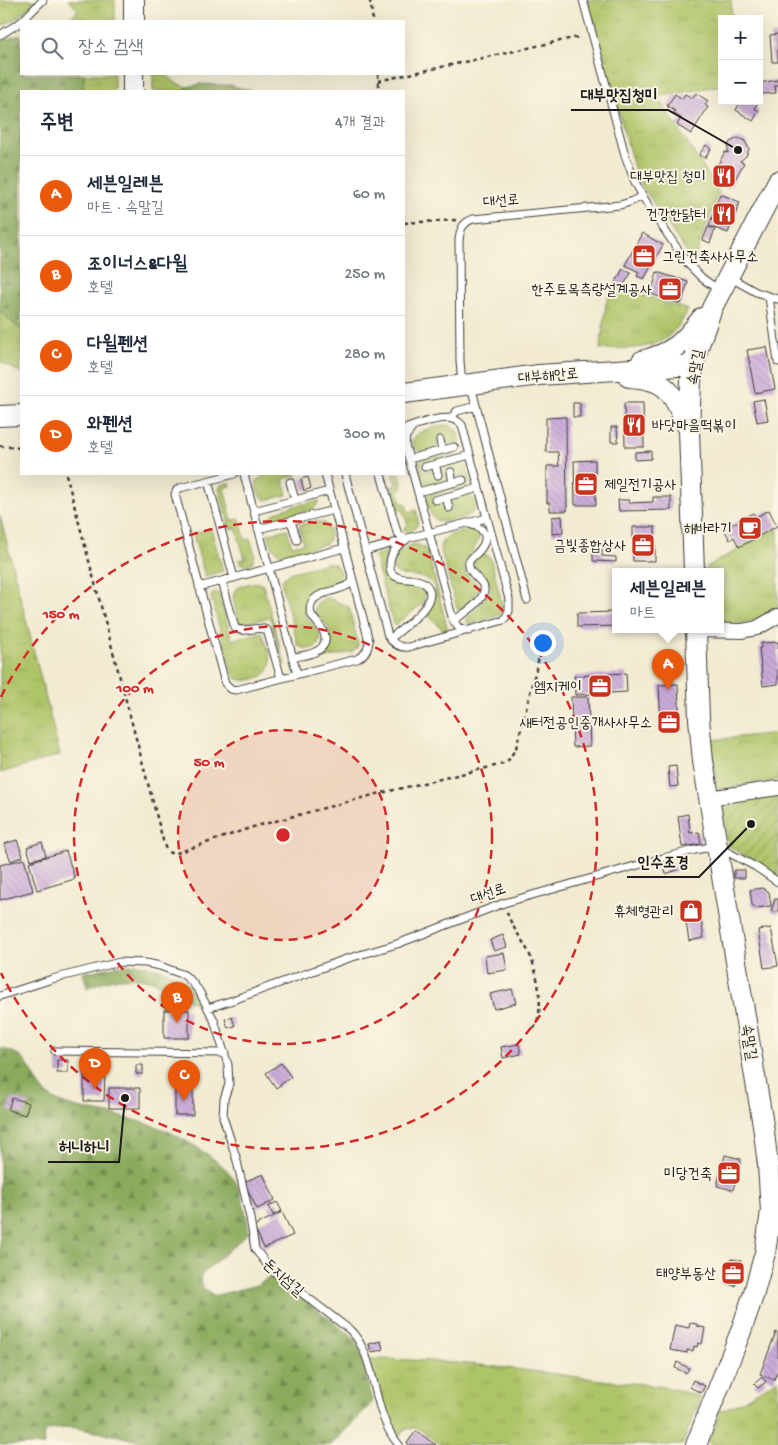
<!DOCTYPE html>
<html lang="ko">
<meta charset="utf-8">
<style>
body{margin:0;font-family:"Gochi Hand","Poor Story",sans-serif;background:#f2f2f3;color:#1f2937}
.controls{position:absolute;right:15px;top:15px;display:grid;overflow:hidden;border-radius:0px;box-shadow:0 5px 20px #0002}
.controls button{width:45px;height:45px;display:grid;place-items:center;padding:0;border:0;border-bottom:1px solid #e0e1e3;background:#fff;color:#1f2937;font:25px sans-serif}
.you{position:absolute;left:542px;top:642px;width:18px;height:18px;margin:-12px;border:4px solid #fff;border-radius:50%;background:#1a73e8;box-shadow:0 0 0 8px #1a73e833}
.badge{display:grid;place-items:center;width:32px;height:32px;border-radius:50%;background:#ea580c;color:#fff;font-size:16px;font-weight:700}
.pin{position:absolute;translate:-50% -41px;filter:drop-shadow(0 1px 2px #0008)}
.pin::after{content:'';position:absolute;top:26px;width:18px;height:15px;background:inherit;clip-path:polygon(0 0,100% 0,50% 100%)}
.popup{position:absolute;left:612px;top:568px;width:112px;height:65px;box-sizing:border-box;display:grid;place-content:center;border-radius:0px;background:#fff;filter:drop-shadow(0 1px 4px #0005);font-size:16px;white-space:nowrap;color:#747a83}
.popup b{font-size:19px;color:#1f2937}
.popup::after{content:'';position:absolute;left:50%;top:100%;margin-left:-10px;border:10px solid transparent;border-top-color:#fff}
.list{margin:0;padding:0;list-style:none}
h2{display:flex;justify-content:space-between;align-items:center;height:65px;margin:0;padding:0 20px;font-size:21px}
h2 small{font-size:16px;font-weight:400;color:#747a83}
.list li{display:grid;grid-template-columns:32px 1fr auto;gap:15px;align-items:center;box-sizing:border-box;height:80px;padding:0 20px;border-top:1px solid #e0e1e3}
.list b{display:block;font-size:19px;white-space:nowrap}
.list p{margin:0;font-size:16px;white-space:nowrap;color:#747a83}
.list em{font-size:16px;font-style:normal;color:#747a83}
.icon{flex:none;width:28px;height:28px;fill:none;stroke:currentColor;stroke-width:2;stroke-linecap:round;stroke-linejoin:round}
.map{position:relative;flex:none;width:778px;height:1445px;overflow:hidden}
.search{position:absolute;background:#fff;box-shadow:0 5px 20px #0002;left:20px;top:20px;width:385px;height:55px;display:flex;align-items:center;gap:12px;box-sizing:border-box;padding:0 18px;border-radius:0px;color:#747a83;font-size:19px}
.panel{position:absolute;background:#fff;box-shadow:0 5px 20px #0002;left:20px;top:90px;width:385px;height:385px;border-radius:0px}
.map>svg:first-child{display:block}
</style>
<div class="map">
<svg width="778" height="1445" viewBox="0 0 778 1445">
<defs>
<pattern id="grass-tufts" width="24" height="20" patternUnits="userSpaceOnUse" patternTransform="scale(1.25)"><rect width="24" height="20" fill="#aec468"/><path d="M3 7l-1-3M5 7V3M7 7l1-3M15 17l-1-3M17 17v-4M19 17l1-3" fill="none" stroke="#95a85a"/></pattern>
<pattern id="forest-firs" width="22" height="20" patternUnits="userSpaceOnUse" patternTransform="scale(1.25)"><rect width="22" height="20" fill="#8aaa5c"/><path d="M5 1l3.5 6h-7zM16 11l3.5 6h-7z" fill="#708a4b"/></pattern>
<pattern id="wetland-marsh" width="20" height="14" patternUnits="userSpaceOnUse" patternTransform="scale(1.25)"><rect width="20" height="14" fill="#aec468"/><path d="M1 5h8M5 5V1M11 12h8M15 12V8" fill="none" stroke="#95a85a"/></pattern>
<pattern id="garden-furrows" width="10" height="10" patternUnits="userSpaceOnUse" patternTransform="scale(1.25)"><rect width="10" height="10" fill="#aec468"/><path d="M-1 1l2-2M0 10L10 0M9 11l2-2" fill="none" stroke="#95a85a"/></pattern>
<pattern id="building-back-hatch" width="6" height="6" patternUnits="userSpaceOnUse" patternTransform="scale(1.25)"><rect width="6" height="6" fill="#caabda"/><path d="M-1 5l2 2M0 0l6 6M5-1l2 2" fill="none" stroke="#ad93ba"/></pattern>
</defs>
<rect width="100%" height="100%" fill="#fcf5e5"/>
<filter id="ink" filterUnits="userSpaceOnUse"><feTurbulence type="fractalNoise" baseFrequency=".02" numOctaves="2"/><feDisplacementMap in="SourceGraphic" scale="10" xChannelSelector="R" yChannelSelector="G"/><feConvolveMatrix kernelMatrix="1 2 1 2 8 2 1 2 1" color-interpolation-filters="sRGB"/></filter>
<filter id="wash" filterUnits="userSpaceOnUse"><feTurbulence type="fractalNoise" baseFrequency=".0096" numOctaves="4" result="noise"/><feDisplacementMap in="SourceGraphic" scale="20" xChannelSelector="R" yChannelSelector="G"/><feGaussianBlur stdDeviation="1.12" result="paint"/><feColorMatrix in="noise" values="0 0 0 0 0 0 0 0 0 0 0 0 0 0 0 0 0 1.4 0 .05"/><feComposite in="paint" operator="in"/></filter>
<g filter="url(#wash)">
<rect width="100%" height="100%" fill="#f2ebd2"/>
<path fill="url(#grass-tufts)" stroke="#657042" d="M68,0H115V21H67L78,10Z
M587,0H731L732,19H722V85L658,97L719,192L693,262L642,186L635,171Z
M84,74H114V91H83Z
M153,74H166L176,83L187,87L185,91H153Z
M612,285L688,310C668,352 640,348 600,349L606,304Z
M0,311L21,330V373L0,361Z
M446,425C458,426 461,439 461,450L457,455L422,464L423,471L433,469L436,478L442,476L439,467C463,461 465,456 471,482L466,488L432,496L434,504L443,502L447,511L452,509L450,500C460,497 470,492 476,502C476,507 475,510 472,513C467,517 444,524 438,521C430,518 422,497 432,492C442,487 456,486 466,484L465,476L456,477L452,469L447,470L449,480C429,485 418,490 419,462L423,459L456,450L455,443L446,444L443,437L437,439L439,448L422,452L414,448L412,441C419,428 433,428 446,425Z
M269,474H296L297,476L283,479L287,495L266,500C258,496 255,490 257,481L264,475Z
M393,474H400L403,488L398,490L402,504L406,503L408,512L416,510L418,518L417,526L410,532L404,531L403,528L408,526L403,510L398,511L391,487L396,485Z
M230,482L231,486L224,488L232,520L240,519L245,540L250,538L255,555L252,563L243,565L240,563L239,560L245,559L236,528L230,529L219,489L221,485Z
M320,501L313,510L267,521C273,508 305,504 320,501Z
M0,516L60,755L0,773Z
M316,521L325,523C331,530 332,536 326,544L287,555L280,554L272,547L268,534L287,529L292,546L304,543L299,525Z
M778,528V608C759,620 743,625 721,626L720,571H706V567Z
M211,529L223,571L205,576L193,534Z
M473,529L478,531C484,548 458,557 466,574C469,580 477,581 480,587L465,608L459,610L457,609L440,547C444,532 460,533 473,529Z
M416,544L423,547L428,552L447,627L446,631H444L428,615C428,609 432,606 434,600C441,575 415,576 400,575L393,569C393,555 402,546 416,544Z
M387,552C373,599 418,573 426,593L422,604L395,625L393,623L374,555Z
M483,554L489,556L491,560L503,607L499,615L495,617L469,624L467,623V619L491,591V585L478,571L473,564L475,558Z
M327,563C331,563 335,563 337,567C350,585 314,586 308,598C294,624 334,628 315,648L305,649L298,645L282,587V580L289,573Z
M255,582L263,585L285,665L283,666L270,617L240,625C238,617 229,595 236,589C240,585 249,584 255,582Z
M214,592L219,594L232,640L262,632C265,641 273,658 270,667C267,677 251,681 242,680C237,680 235,676 232,673L211,597Z
M324,598H328L349,607L358,644L357,648L352,652L314,661C325,654 336,640 327,626C321,617 310,615 317,603Z
M778,733V780L717,790L711,740Z
M370,1359C446,1359 525,1370 601,1380C634,1384 670,1384 701,1398L682,1445H441L417,1428L404,1429L399,1439L387,1419Z
M778,1379V1445H710L709,1442L720,1411L743,1401Z"/>
<path fill="url(#forest-firs)" stroke="#53633c" d="M21,35V74H84L83,91H21V330L0,311V42L12,37Z
M200,84L230,85L252,91H185L187,87Z
M138,964C163,969 192,976 200,1003L197,1005C188,1000 179,994 170,989C142,973 116,975 87,988L83,973L122,965Z
M0,1049C35,1052 30,1087 55,1100C75,1110 97,1111 118,1116C133,1120 151,1124 165,1130C185,1139 225,1162 235,1181C243,1196 246,1215 249,1232L201,1275L202,1287L213,1296L257,1285L273,1275L354,1338L361,1354L373,1402L331,1445H155L118,1436L70,1427L49,1430L43,1435L44,1445H0Z"/>
<path fill="url(#wetland-marsh)" stroke="#657042" d="M0,0H37L17,18L0,27Z"/>
<path fill="url(#garden-furrows)" stroke="#657042" d="M778,793V878L729,846L721,806L722,803L726,801Z"/>
<g id="blocks">
<path fill="url(#building-back-hatch)" d="M778,34V62H772L770,35Z
M777,80L778,85H775L776,93L762,94L759,99V83Z
M696,93L708,101L705,105L708,107L691,134L677,125L681,118L673,113L675,111L667,106L675,94L682,99L685,94L692,98Z
M741,101H758L755,109L759,111L753,121L736,110Z
M738,138L745,141L749,149L746,156L740,161L744,163L731,186L712,175L725,152L728,153V146L730,142Z
M706,145L711,149L705,158L699,155Z
M720,194L740,202L728,233L709,226Z
M708,227L715,229L710,243L703,240Z
M642,233L663,245L644,279L637,276L639,272L625,265Z
M623,269L631,273L622,288L615,283Z
M657,272L688,282L681,304L648,293L650,286L653,287Z
M767,347L775,389L755,393L747,350Z
M764,399L768,420L757,422L753,401Z
M573,403H580V417H573Z
M624,403H643L644,447H625Z
M566,417L567,511H550V503H547V466H559L558,452H546V418Z
M611,427H617L618,442H611Z
M651,451V459L635,460V452Z
M595,460L596,505H575L574,461Z
M308,477L311,488L304,491L301,479Z
M653,497H671V510L619,511L618,500H629V503L653,502Z
M769,510L777,526L739,547L734,537L730,540L724,529L753,513L756,517Z
M562,516L563,533L552,534V517Z
M633,527H655V561H633Z
M593,547H602V556L616,557V562L593,561Z
M616,612V626L577,627V613Z
M778,642V684L763,686L759,648H761V643Z
M626,673L627,692L575,695L574,676Z
M678,684L680,727L661,728L659,685Z
M571,697H588L590,746L573,747Z
M676,766L678,786L670,787L668,767Z
M688,814L690,833L699,832L701,844L682,847L678,816Z
M17,840L23,856L11,861L4,844Z
M42,842L46,856L31,860L27,847Z
M66,851L75,879L37,890L29,862Z
M24,859L33,891L0,900V865Z
M675,865L677,870L666,874L664,869Z
M734,870H745V878H734Z
M762,888L769,892L771,906L757,908L752,905L750,890Z
M775,899H778V913L771,911Z
M698,902L704,938L689,941L683,904Z
M771,928L778,966L764,968L758,930Z
M503,935L507,947L494,951L490,940Z
M504,953L507,970L487,973L485,956Z
M512,989L516,1003L494,1009L490,994Z
M170,1002L183,1003V1010H189V1038H164V1010H170Z
M232,1017L235,1026L228,1028L225,1019Z
M519,1044L521,1054L503,1058L501,1047Z
M57,1060H68V1073H57Z
M281,1063L291,1077L276,1088L266,1073Z
M136,1065H143V1074H136Z
M84,1074H105L104,1101H84Z
M175,1086H193V1115H175Z
M109,1088H140V1108H109Z
M12,1098L29,1103L25,1115L8,1110Z
M725,1155L741,1159L733,1190L717,1186Z
M263,1174L275,1200L257,1209L244,1182Z
M277,1202L282,1211L273,1215L269,1206Z
M282,1212L293,1235L264,1248L254,1226Z
M731,1259L741,1261L735,1286L725,1283Z
M690,1323L697,1324V1326L705,1328L702,1344L698,1343L697,1347L694,1346L693,1351L687,1350V1353L670,1350L675,1325L689,1328Z
M776,1332L778,1333V1369L774,1380L760,1374Z
M381,1341L383,1350L371,1352L369,1344Z
M677,1362L689,1368L686,1373L675,1368Z
M762,1377L766,1382L758,1388L754,1384Z
M693,1380L705,1386L701,1393L690,1387Z
M416,1431L436,1445H410L407,1443Z"/>
</g>
</g>
<g filter="url(#ink)">
<use href="#blocks" fill-opacity="0" stroke="#3c3b37" stroke-width="1"/>
<g fill="none" stroke-linecap="round" stroke-linejoin="round">
<g stroke="#3c3b37" stroke-width="9">
<path id="lane" d="M583,0L625,155L635,182L650,209L688,264L702,278L720,291
M22,21L43,0
M0,35L21,22
M731,278L756,292L778,299
M769,297L778,362
M462,384L460,361L459,241C460,230 462,223 473,219L620,205L630,202L643,196
M471,386L527,600
M451,418L457,411L476,406
M414,426L406,436L405,445L453,620L458,627L469,631
M440,440L442,450
M409,459L454,447
M435,464L438,475
M425,467L470,455
M451,472L453,483
M234,474L180,488L177,490L175,494L225,683L231,689L236,690L357,659C365,655 368,650 369,641L325,474
M244,474L297,674
M345,474L388,636C393,644 399,648 409,647L504,620L509,611V599L462,425C450,410 420,424 404,429
M381,474L397,532L404,539L487,518
M208,481L234,578
M290,482L295,500
M418,492L463,480
M446,497L449,508
M435,500L479,488
M254,511L329,491
M291,521L297,540
M258,529L334,510
M365,551L401,541
M222,581L235,628C246,634 256,625 267,630L281,678
M199,587L344,548
M453,620C463,615 490,598 483,585C479,578 467,572 469,562C471,557 476,555 479,551C491,537 484,527 469,524
M390,639C401,629 436,606 429,589C427,585 424,582 420,581C409,577 400,582 391,573C387,558 394,547 406,540
M292,657C305,656 331,652 324,633C320,622 305,616 312,602C319,590 341,592 353,582
M0,996L52,979L120,962L146,963L160,966L184,975L191,981L199,991L214,1020L228,1065L229,1084L224,1099L223,1117L236,1157L250,1218L255,1249L266,1263L277,1274L350,1330C379,1359 370,1412 399,1445
M208,1008L233,1000L346,959L397,944L504,903L663,858L695,850L716,846L756,867L778,882
M55,1051L225,1053"/>
</g>
<g stroke="#3c3b37" stroke-width="16">
<path id="street" d="M696,630L742,631L757,628L778,616
M708,798L778,788"/>
</g>
<g stroke="#3c3b37" stroke-width="22">
<path id="secondary" d="M134,21V0
M133,74V91
M642,361C674,352 682,344 702,318
M629,377C669,379 672,393 687,426
M404,393L539,375L693,365
M0,416L21,415
M694,571L689,431L691,380L697,350L712,308L778,181
M696,629L699,719L703,761L763,1125L768,1165L771,1211L765,1253L753,1296L741,1331L696,1445"/>
</g>
<path stroke="#3c3b37" stroke-width="2.5" stroke-dasharray="4 4" stroke-linecap="butt" d="M370,0L373,21
M378,74L379,91
M378,81L578,37
M404,223L456,220
M0,446L21,448
M66,474L164,844L166,850L170,853H177L253,827L373,795L503,764L508,761L516,748L545,634
M507,912C511,926 520,936 527,949C537,968 546,1009 534,1028"/>
<use href="#lane" stroke="#fff" stroke-width="7"/>
<use href="#street" stroke="#fff" stroke-width="14"/>
<use href="#secondary" stroke="#fff" stroke-width="20"/>
</g>
</g>
<circle cx="283" cy="835" r="105" fill="#d62828" fill-opacity=".12"/>
<g fill="none" stroke="#d62828" stroke-width="2.5" stroke-dasharray="9 6">
<circle cx="283" cy="835" r="105"/>
<circle cx="283" cy="835" r="209"/>
<path d="M1 697A314 314 0 1 1 1 973"/>
</g>
<defs>
<g id="restaurant-square" transform="scale(1.25)"><rect x="-9" y="-9" width="18" height="18" rx="4" fill="#c8321e" stroke="#fcf5e5"/><path d="M-5-6h1v4h1v-4h1v4h1v-4h1v5L-1.5 .5V6h-2V.5L-5-1ZM5-6V6H3V1.5H1.5Q1.5-4 5-6Z" fill="#fff"/></g>
<g id="office-square" transform="scale(1.25)"><rect x="-9" y="-9" width="18" height="18" rx="4" fill="#c8321e" stroke="#fcf5e5"/><path d="M-6-3h4V-5.5h4V-3h4V5H-6ZM-1-4.5V-3h2v-1.5ZM-6 0V1H6V0Z" fill="#fff"/></g>
<g id="cafe-square" transform="scale(1.25)"><rect x="-9" y="-9" width="18" height="18" rx="4" fill="#c8321e" stroke="#fcf5e5"/><path d="M-5.5-4.5H6V0H3Q3 3.5 0 3.5H-2.5Q-5.5 3.5-5.5 0ZM3-3.2v2h1.7v-2ZM-6 4.5H4V6H-6Z" fill="#fff"/></g>
<g id="shop-square" transform="scale(1.25)"><rect x="-9" y="-9" width="18" height="18" rx="4" fill="#c8321e" stroke="#fcf5e5"/><path d="M-5-2.5h2.3a2.7 3.5 0 0 1 5.4 0H5L5.5 6h-11ZM-1.5-2.5h3a1.5 2.3 0 0 0-3 0Z" fill="#fff"/></g>
</defs>
<g fill-rule="evenodd">
<use href="#restaurant-square" x="724" y="176"/>
<use href="#restaurant-square" x="724" y="214"/>
<use href="#office-square" x="644" y="256"/>
<use href="#office-square" x="670" y="289"/>
<use href="#restaurant-square" x="634" y="425"/>
<use href="#office-square" x="586" y="484"/>
<use href="#cafe-square" x="750" y="528"/>
<use href="#office-square" x="643" y="545"/>
<use href="#office-square" x="600" y="686"/>
<use href="#office-square" x="669" y="722"/>
<use href="#shop-square" x="691" y="911"/>
<use href="#office-square" x="729" y="1173"/>
<use href="#office-square" x="733" y="1273"/>
</g>
<g text-anchor="middle" stroke-width="4" stroke-linejoin="round" paint-order="stroke">
<g font-size="15" fill="#1c1c1c" stroke="#fcf5e5" text-anchor="end">
<text x="706" y="181">대부맛집 청미</text>
<text x="706" y="219">건강한닭터</text>
<text x="662" y="261" text-anchor="start">그린건축사사무소</text>
<text x="652" y="294">한주토목측량설계공사</text>
<text x="652" y="430" text-anchor="start">바닷마을떡볶이</text>
<text x="604" y="489" text-anchor="start">제일전기공사</text>
<text x="732" y="533">해바라기</text>
<text x="626" y="550">금빛종합상사</text>
<text x="582" y="691">엠지케이</text>
<text x="652" y="727">새터전공인중개사사무소</text>
<text x="674" y="916">휴체형관리</text>
<text x="712" y="1178">미당건축</text>
<text x="716" y="1278">태양부동산</text>
</g>
<g font-size="15" fill="#1c1c1c" stroke="#fcf5e5">
<text transform="translate(501 200) rotate(-5)" y="5">대선로</text>
<text transform="translate(695 367) rotate(-79)" y="5">속말길</text>
<text transform="translate(548 375) rotate(-5)" y="5">대부해안로</text>
<text transform="translate(488 893) rotate(-19)" y="5">대선로</text>
<text transform="translate(750 1042) rotate(81)" y="5">속말길</text>
<text transform="translate(284 1277) rotate(41)" y="5">돈지섬길</text>
</g>
</g>
<circle cx="283" cy="835" r="8" fill="#d62828" stroke="#fcf5e5" stroke-width="2.5"/>
<g font-size="15" text-anchor="middle" font-weight="bold" fill="#d62828" stroke="#fcf5e5" stroke-width="4" stroke-linejoin="round" paint-order="stroke">
<text x="61" y="618">150 m</text>
<text x="135" y="692">100 m</text>
<text x="209" y="766">50 m</text>
</g>
<path fill="none" stroke="#1c1c1c" stroke-width="2" d="M738 150L668 110H571M751 824L699 877H627M125 1098L119 1162H48"/>
<g fill="#1c1c1c" stroke="#fcf5e5" stroke-width="2">
<circle cx="738" cy="150" r="5"/>
<circle cx="751" cy="824" r="5"/>
<circle cx="125" cy="1098" r="5"/>
</g>
<g font-size="16" text-anchor="middle" font-weight="bold" fill="#1c1c1c" stroke="#fcf5e5" stroke-width="4" stroke-linejoin="round" paint-order="stroke">
<text x="619" y="100">대부맛집청미</text>
<text x="663" y="867">인수조경</text>
<text x="84" y="1152">허니하니</text>
</g>
</svg>
<div class="controls">
<button>+</button>
<button>−</button>
</div>
<div class="you"></div>
<div class="pin badge" style="left:668px;top:690px">A</div>
<div class="popup"><b>세븐일레븐</b>마트</div>
<div class="pin badge" style="left:177px;top:1023px">B</div>
<div class="pin badge" style="left:184px;top:1101px">C</div>
<div class="pin badge" style="left:95px;top:1089px">D</div>
<div class="search"><svg class="icon" aria-label="search" viewBox="0 0 24 24"><circle cx="10" cy="10" r="6"/><path d="M15 15l6 6"/></svg>장소 검색</div>
<section class="panel">
<h2>주변<small>4개 결과</small></h2>
<ul class="list">
<li><span class="badge">A</span><div><b>세븐일레븐</b><p>마트 · 속말길</p></div><em>60 m</em></li>
<li><span class="badge">B</span><div><b>조이너스&amp;다윌</b><p>호텔</p></div><em>250 m</em></li>
<li><span class="badge">C</span><div><b>다윌펜션</b><p>호텔</p></div><em>280 m</em></li>
<li><span class="badge">D</span><div><b>와펜션</b><p>호텔</p></div><em>300 m</em></li>
</ul>
</section>
</div>
